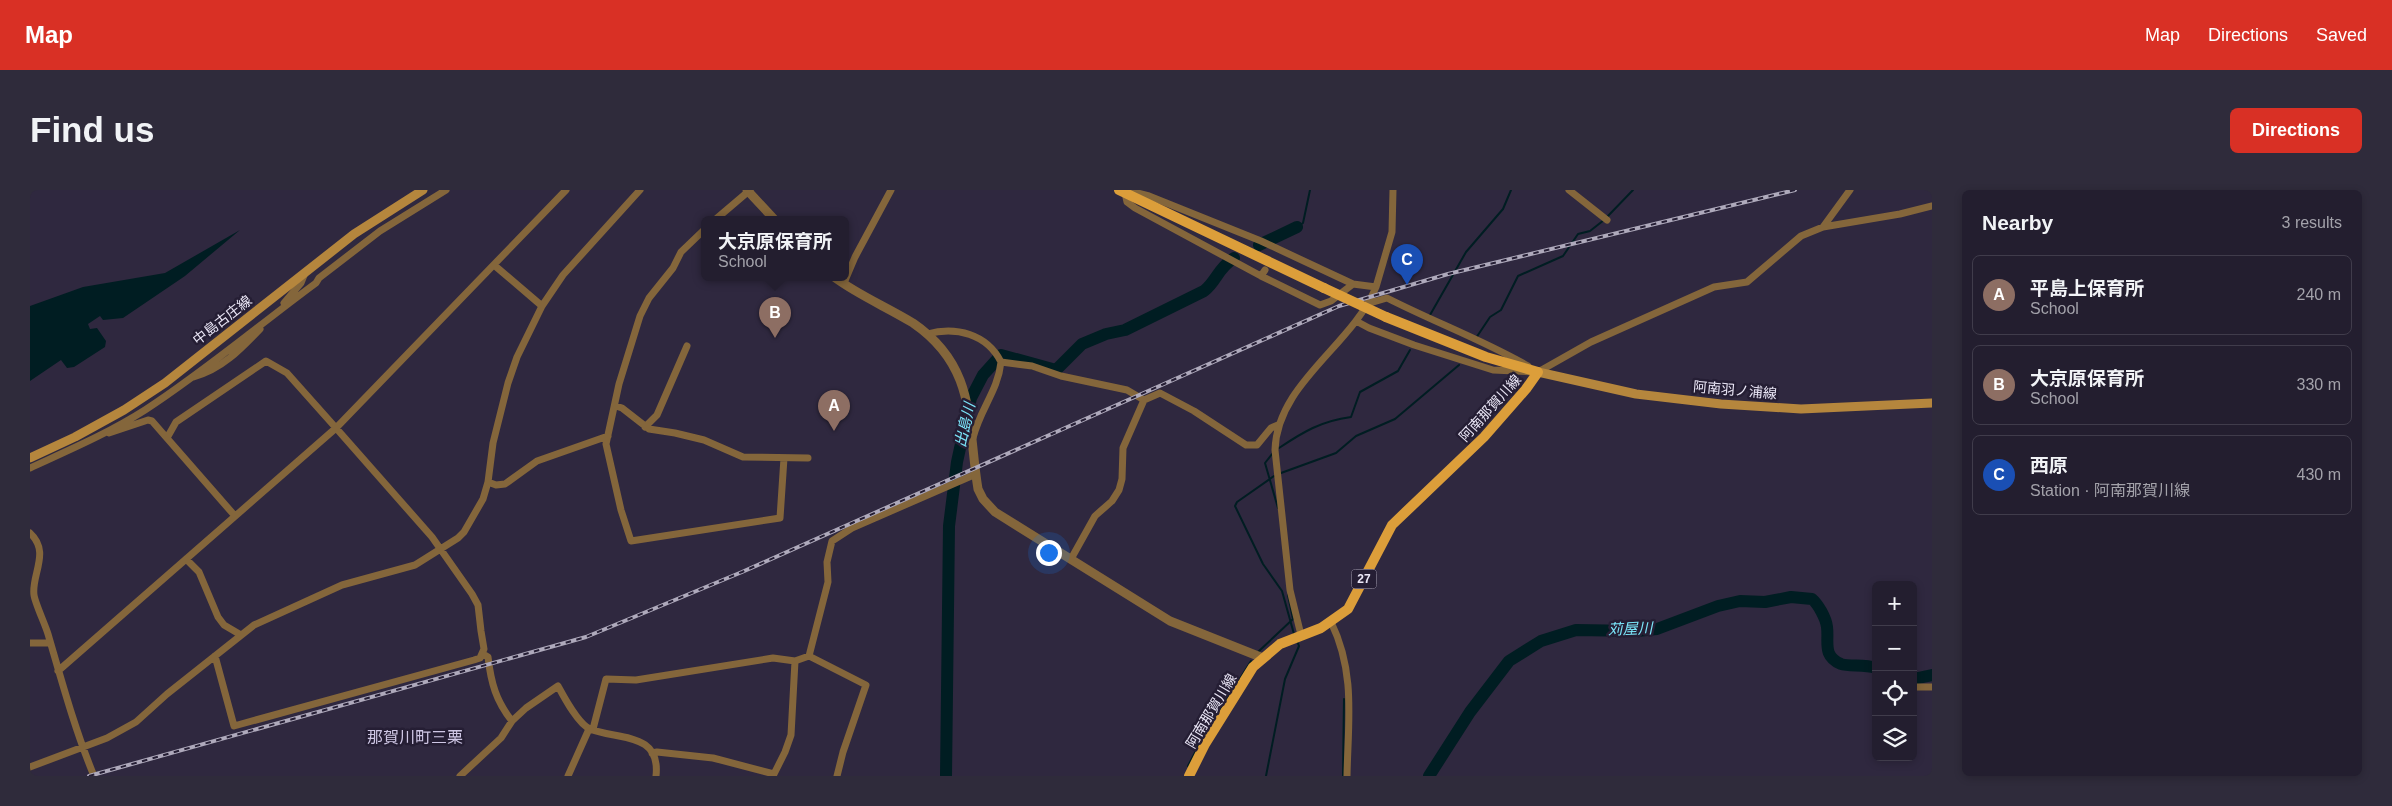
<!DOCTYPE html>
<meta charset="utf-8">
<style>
body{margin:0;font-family:Arial,"Noto Sans JP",sans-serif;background:#2f2b3b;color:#f1f3f6}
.controls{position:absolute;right:15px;bottom:15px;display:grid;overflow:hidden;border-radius:8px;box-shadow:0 2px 8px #0003}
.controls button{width:45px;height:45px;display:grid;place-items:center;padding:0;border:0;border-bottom:1px solid #403c4b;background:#231e2f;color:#f1f3f6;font:25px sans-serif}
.you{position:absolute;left:1018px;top:362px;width:18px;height:18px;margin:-12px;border:4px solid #fff;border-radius:50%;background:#1a73e8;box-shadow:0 0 0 8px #1a73e833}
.badge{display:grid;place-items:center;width:32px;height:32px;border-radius:50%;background:#d93025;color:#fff;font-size:16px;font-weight:700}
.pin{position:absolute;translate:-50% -41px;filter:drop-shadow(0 1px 2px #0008)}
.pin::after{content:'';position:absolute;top:26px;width:18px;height:15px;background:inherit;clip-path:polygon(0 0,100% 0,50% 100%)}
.popup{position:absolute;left:671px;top:26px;width:148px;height:65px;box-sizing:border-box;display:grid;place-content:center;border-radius:8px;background:#231e2f;filter:drop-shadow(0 1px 4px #0005);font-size:16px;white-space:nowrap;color:#a3a2aa}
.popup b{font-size:19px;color:#f1f3f6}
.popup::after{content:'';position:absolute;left:50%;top:100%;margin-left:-10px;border:10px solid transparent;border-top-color:#231e2f}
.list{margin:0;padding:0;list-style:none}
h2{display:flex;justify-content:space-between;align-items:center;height:65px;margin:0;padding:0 20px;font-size:21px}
h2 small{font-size:16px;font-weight:400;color:#a3a2aa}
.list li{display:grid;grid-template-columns:32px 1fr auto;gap:15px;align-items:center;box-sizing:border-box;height:80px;margin:0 10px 10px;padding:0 10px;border:1px solid #403c4b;border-radius:8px}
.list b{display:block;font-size:19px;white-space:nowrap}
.list p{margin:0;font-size:16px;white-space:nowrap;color:#a3a2aa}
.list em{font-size:16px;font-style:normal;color:#a3a2aa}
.icon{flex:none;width:28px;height:28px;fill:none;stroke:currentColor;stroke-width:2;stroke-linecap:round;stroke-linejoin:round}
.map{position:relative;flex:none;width:1902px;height:586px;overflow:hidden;border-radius:8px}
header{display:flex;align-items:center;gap:30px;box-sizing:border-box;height:70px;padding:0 25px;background:#d93025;color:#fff}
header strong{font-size:24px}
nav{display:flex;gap:28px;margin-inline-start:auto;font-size:18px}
.intro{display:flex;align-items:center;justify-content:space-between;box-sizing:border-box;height:120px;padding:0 30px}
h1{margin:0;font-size:35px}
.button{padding:12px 22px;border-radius:8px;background:#d93025;color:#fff;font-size:18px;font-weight:700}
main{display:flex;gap:30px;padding:0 30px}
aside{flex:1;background:#231e2f;border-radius:8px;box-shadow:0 2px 8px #0003}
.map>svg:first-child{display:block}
</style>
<header>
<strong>Map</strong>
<nav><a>Map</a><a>Directions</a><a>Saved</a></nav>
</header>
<div class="intro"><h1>Find us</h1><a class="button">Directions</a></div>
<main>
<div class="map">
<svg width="1902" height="586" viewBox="0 0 1902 586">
<rect width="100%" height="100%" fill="#2f283f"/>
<path fill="#001d22" d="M210,40L155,86L93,128L73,130L70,126L58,134L60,139L67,138L76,151L75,157L44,177L37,178L31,170L0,191V116L53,97L135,83Z"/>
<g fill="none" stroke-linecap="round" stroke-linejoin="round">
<path stroke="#001d22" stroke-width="2" d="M1577,27L1603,0
M1267,37L1273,33L1280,0
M1400,125L1436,62L1473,19L1481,0
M1446,148L1460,127L1471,120L1488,86L1533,66L1548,44L1560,41L1574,30
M1249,258C1273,242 1291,231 1321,227L1330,202L1368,181L1380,160
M1242,264L1235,273L1248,318
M1251,283L1306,263L1326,246L1365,229L1429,175
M1244,286L1207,312L1205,316L1233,374L1252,401L1264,444
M1229,461L1263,429L1258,405
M1189,522L1221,471
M1158,576L1171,551
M1236,586L1255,489L1269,456L1267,451
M1313,586L1314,509"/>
<path stroke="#001d22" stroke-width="12" d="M1229,55L1267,37
M1883,489L1902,485
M916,586L919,336L927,272L941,208L953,185L971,165L1026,180L1052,154L1076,144L1095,140L1174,101C1187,91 1187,79 1204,68
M1399,586L1440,522L1479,471L1511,451L1546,440L1607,441L1627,439L1688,416L1710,411L1735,412L1761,407L1782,409C1788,414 1796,428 1797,437C1799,452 1792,466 1811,474C1819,477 1834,474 1846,478"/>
<path stroke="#84663b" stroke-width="7" d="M1539,0L1577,30
M686,29L720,0
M1793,37L1820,0
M675,39L651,62L643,78L619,108L610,126L589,194L576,254L591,320L601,351L750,328L754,268
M464,75L512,116
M1235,80L1231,86L1290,115L1301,111L1323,94
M1231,86L1105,18L1097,12L1095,3L1104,2L1119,6L1231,51L1323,94L1346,97L1362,42L1363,0
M814,93L825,67L861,0
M254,113L271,93L275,83
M1340,113L1357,108C1404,132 1453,150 1498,176
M1326,131L1339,138L1384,155L1463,180L1508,182L1561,152L1684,97L1717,92L1771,46L1793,37L1870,24L1902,16
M897,144C926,136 957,144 971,172C968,201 950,219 943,248
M971,172L1002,176L1031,186L1097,200L1114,210
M163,187C191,180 211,159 230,139
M586,216L592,218L619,239L645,243L674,250L713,267L778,268
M615,237L627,225L657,156
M79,243L118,230L122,231L205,326
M137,248L146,232L236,171L257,183L306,238L536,0
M0,278C39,260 79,243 115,220C175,181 229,135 286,93L289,88L350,41L416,0
M458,292L466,295L475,294L507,271L578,246
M0,343C21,362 1,385 4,405C5,413 15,434 18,444C32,492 45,540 64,586
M156,369L169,382L188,427L194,435L211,445
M1041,369L1065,326L1082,311L1089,300L1092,289L1093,258L1114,210L1130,203L1164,221L1216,255H1227L1241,238L1248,235
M1301,432C1326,483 1318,532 1317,586
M1271,445L1260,400L1245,260C1247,193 1322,156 1346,97
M0,453H20
M779,466L836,495L813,562L807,586
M28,481L306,238L402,347L442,404L448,415L451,441L454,459L450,468L444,470L204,536L185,466
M1883,497H1902
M482,531L496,518L528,496C534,507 548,534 560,539C586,550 631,541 626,586
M563,539L576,489L606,490L743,468L765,471L779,466L798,392L797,372L802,351L822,338L946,284
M622,563L627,562L683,568L744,584L755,562L761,545L765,471
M0,577L77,548L106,532L137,504L224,435L312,395L385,375L428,348L434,342L453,309L458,292L463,253L478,193L487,167L512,116L533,85L610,0
M430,586L471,548L482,531C466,511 461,493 458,467L453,464
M538,586L559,539"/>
<path stroke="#84663b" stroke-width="9" d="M717,0L744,29
M804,87C828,105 857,117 883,133C947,177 937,232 948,299L953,309L965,322L1140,431L1233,468"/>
<path stroke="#b5863d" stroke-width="9" d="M1508,182L1606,204L1691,214L1771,219L1902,213
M0,268L45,247L94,220L135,193L324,44L393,0"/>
<path stroke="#dc9e3a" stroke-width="10" d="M1089,0L1294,98
M1159,586L1175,554L1223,477L1250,454L1291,438L1318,419L1362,335L1454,247L1496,199L1508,182L1456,167L1356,127"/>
<g stroke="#aea9bb" stroke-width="4">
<path id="rail" d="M59,586L556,447L712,382L1309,116L1418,84L1765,0"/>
</g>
<use href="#rail" stroke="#251e34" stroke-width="2" stroke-dasharray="5.5" stroke-linecap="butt"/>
<path stroke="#dc9e3a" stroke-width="10" d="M1294,98L1356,127"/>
</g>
<g text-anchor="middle" stroke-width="5" stroke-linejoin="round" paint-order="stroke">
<rect fill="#251e34" stroke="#b0abbc" stroke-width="1" x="1321.5" y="379.5" width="25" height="19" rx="4"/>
<g font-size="12" font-weight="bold" fill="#ebe7f7">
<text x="1334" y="393">27</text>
</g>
<g font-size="14" fill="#ebe7f7" stroke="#251e34">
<text transform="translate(192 130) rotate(-38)" y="5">中島古庄線</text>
<text transform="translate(1705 200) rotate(5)" y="5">阿南羽ノ浦線</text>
<text transform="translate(1460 218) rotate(-48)" y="5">阿南那賀川線</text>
<text transform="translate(1181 521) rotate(-59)" y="5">阿南那賀川線</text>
</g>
<g font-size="15" font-style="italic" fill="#7be6fa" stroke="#251e34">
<text transform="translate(935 235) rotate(-77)" y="5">出島川</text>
<text transform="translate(1600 439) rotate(-2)" y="5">苅屋川</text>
</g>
<g font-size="16" fill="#cfc7e5" stroke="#251e34">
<text x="385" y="553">那賀川町三栗</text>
</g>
</g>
</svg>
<div class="controls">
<button>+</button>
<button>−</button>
<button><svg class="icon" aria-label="locate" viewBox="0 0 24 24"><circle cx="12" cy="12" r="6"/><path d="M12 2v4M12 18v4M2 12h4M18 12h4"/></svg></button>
<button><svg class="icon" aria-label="layers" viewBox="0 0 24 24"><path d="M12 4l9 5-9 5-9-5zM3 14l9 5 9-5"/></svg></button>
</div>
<div class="you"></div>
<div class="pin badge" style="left:804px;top:241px;background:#8d6e63">A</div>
<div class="pin badge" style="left:745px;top:148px;background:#8d6e63">B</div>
<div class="popup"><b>大京原保育所</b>School</div>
<div class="pin badge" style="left:1377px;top:95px;background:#1a4fb4">C</div>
</div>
<aside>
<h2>Nearby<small>3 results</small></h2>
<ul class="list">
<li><span class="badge" style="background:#8d6e63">A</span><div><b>平島上保育所</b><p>School</p></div><em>240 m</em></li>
<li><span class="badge" style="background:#8d6e63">B</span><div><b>大京原保育所</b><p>School</p></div><em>330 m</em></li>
<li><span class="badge" style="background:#1a4fb4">C</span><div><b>西原</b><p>Station · 阿南那賀川線</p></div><em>430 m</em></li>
</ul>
</aside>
</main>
